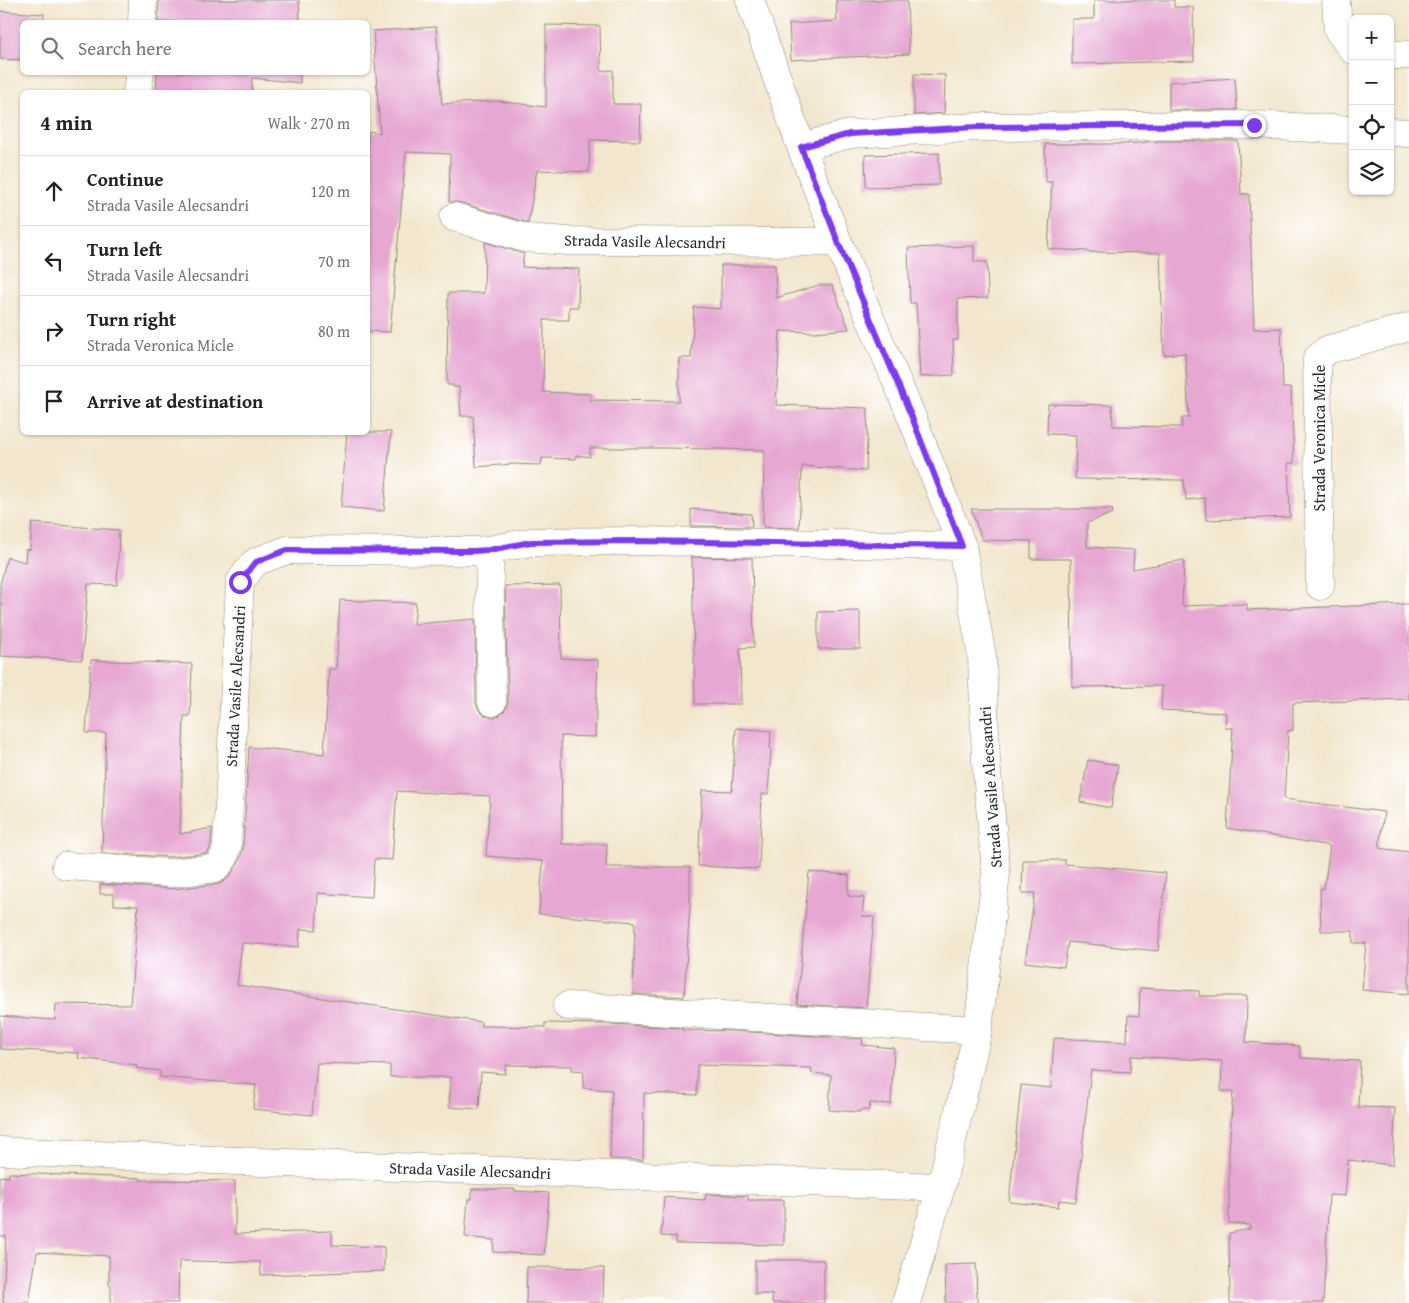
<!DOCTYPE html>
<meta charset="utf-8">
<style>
body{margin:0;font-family:"Gentium Book Plus",serif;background:#f6f6f6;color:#222}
.controls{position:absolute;right:15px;top:15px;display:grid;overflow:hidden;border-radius:8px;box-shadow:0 1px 4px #0004}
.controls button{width:45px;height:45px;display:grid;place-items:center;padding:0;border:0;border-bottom:1px solid #e0e0e0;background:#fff;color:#222;font:25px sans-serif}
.stop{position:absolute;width:15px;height:15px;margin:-11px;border:4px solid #7c3aed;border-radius:50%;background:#fff}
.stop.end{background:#7c3aed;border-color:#fff;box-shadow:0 1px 5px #0008}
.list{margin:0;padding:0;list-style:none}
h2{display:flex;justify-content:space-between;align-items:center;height:65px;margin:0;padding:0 20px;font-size:21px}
h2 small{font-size:16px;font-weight:400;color:#767676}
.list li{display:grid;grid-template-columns:32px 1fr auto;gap:15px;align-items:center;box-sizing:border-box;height:70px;padding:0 20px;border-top:1px solid #e0e0e0}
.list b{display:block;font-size:19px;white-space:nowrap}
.list p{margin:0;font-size:16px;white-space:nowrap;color:#767676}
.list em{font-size:16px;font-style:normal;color:#767676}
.icon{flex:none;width:28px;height:28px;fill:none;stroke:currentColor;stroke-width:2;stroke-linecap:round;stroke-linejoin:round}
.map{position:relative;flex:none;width:1409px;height:1303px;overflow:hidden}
.search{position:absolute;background:#fff;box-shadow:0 1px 4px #0004;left:20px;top:20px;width:350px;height:55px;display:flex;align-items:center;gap:12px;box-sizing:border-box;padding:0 18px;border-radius:8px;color:#767676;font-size:19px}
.panel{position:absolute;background:#fff;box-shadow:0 1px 4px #0004;left:20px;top:90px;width:350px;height:345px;border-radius:8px}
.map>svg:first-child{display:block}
</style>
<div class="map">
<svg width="1409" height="1303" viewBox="0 0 1409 1303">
<rect width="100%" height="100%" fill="#fff"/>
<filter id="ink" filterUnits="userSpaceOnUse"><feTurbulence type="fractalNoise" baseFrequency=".02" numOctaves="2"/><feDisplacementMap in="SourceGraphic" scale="10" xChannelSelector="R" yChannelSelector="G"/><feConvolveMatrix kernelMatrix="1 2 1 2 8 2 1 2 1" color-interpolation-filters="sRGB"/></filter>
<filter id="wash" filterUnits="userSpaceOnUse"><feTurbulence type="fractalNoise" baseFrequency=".0096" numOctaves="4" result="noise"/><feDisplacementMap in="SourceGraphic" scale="20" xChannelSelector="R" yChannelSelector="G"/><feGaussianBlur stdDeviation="1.12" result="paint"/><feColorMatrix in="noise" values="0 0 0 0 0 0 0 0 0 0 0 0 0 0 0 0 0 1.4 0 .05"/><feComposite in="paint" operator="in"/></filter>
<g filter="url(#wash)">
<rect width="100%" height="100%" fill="#f2e6cc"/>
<g id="blocks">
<path fill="#e6a7d2" d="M159,0H299L300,22H158Z
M836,0H907L909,54L791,60L789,24L837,21Z
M1094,0H1174V7H1193L1194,61L1072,64V19H1094Z
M0,11L44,14L43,22H22V60L0,59Z
M546,25L600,26L601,71L613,70V104H641L640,141L590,140L589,172L537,170L528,223L458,202H449L450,154L406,152L390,332L368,331V131L380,133L373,31L436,27L442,104L497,101L546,107Z
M157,72H300V83L252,78V92H156Z
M914,74L945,75L944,113L914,115Z
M1235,78L1237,110H1169V82Z
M1160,141H1238L1241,194H1249L1254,329L1281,328L1283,388H1291L1294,463H1288L1290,517L1206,520L1205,498L1186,500L1184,480L1075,479L1076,435L1047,434L1048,404L1112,405L1113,426L1182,427V418H1189L1185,353L1164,355L1160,253L1087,252V251L1048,249L1052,182H1046L1045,144H1123Z
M939,153V185L866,187L865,155Z
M485,242L524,254L522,267L579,269L578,307H569V320H544L543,392L590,394V400L679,401V358H691L694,307L721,309V265H775L776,298L819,285H832L849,329L814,332L780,331L776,405L868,408L866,471L802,466L799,528L763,527L764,450L665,448H590V457L576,455V459L542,458L541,465L512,464L476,467L473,416H461L459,387H453V385H447L448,293H484Z
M974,246V262H987L988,298L958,299V340H953L954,375L920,377L916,303H910L908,248Z
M347,432H391L384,511L341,507Z
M691,509L751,514L752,527L691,526Z
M971,509H1112L1113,513L1087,523V547L1134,550L1133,569L1184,560L1182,606L1247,604V610L1409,604V699L1293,703V730L1288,731L1284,799L1384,812L1379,848L1409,852V994L1362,990L1366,943H1353V931H1321L1320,888L1324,889L1330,846L1227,828L1233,728H1225L1226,713L1161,710L1162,686L1072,687L1071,559H1031V541L982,540Z
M32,523L119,530L117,585L88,584L82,660L0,656L2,604L0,603V585L7,557L25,562L26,549L30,550Z
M692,557L752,558L754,647L740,648L741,704H695Z
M560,585L561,658L598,660L595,737L561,736L562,844H607L606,867H690V905L684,997L633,994L635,922L539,914L543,861L486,856L490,796L397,791L392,860L374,859L372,897L318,893L316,930L300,929L299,947L242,943L237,985L481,1022V1026L545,1027V1023L611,1024L682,1028V1030L734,1031L863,1039L862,1045L894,1048L891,1104L870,1103L869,1110H860V1112L829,1110L831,1075L811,1073L812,1068L697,1065V1095L644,1093L643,1160L610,1159L612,1090L583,1088L584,1071L572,1070V1066L506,1065L505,1074L481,1072L479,1109L449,1107L451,1077H390V1065L317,1063L312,1115L253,1109L256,1085L160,1077V1071L136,1068L137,1065L78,1058L79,1053L0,1049V1016L55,1020L56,1004L130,1005L138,906L114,905V894H100V884L172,889L218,884L223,882L228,878L239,862L243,848L249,747L324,754L329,669H336L340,600L416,603L414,624L475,619L476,703L479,710L484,715L493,718L500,715L505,710L508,702L505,586Z
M860,611V649H818V612Z
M91,660L192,664L190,716H184L180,834L212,828L211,845L208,853L170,857L102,853L106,733H86Z
M736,728L771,731L770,748H771L768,794H762L759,869L698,866L702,790L732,791Z
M1088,760L1118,765L1111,808L1080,802Z
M1023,860H1065V864L1166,873L1158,951L1068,942L1064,967L1025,962L1035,893H1022Z
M809,872L849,875L848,896L864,898L862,916L874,917L866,1008L797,1004Z
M1140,988L1199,991V996H1247L1246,1042L1299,1046L1301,1058L1360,1061L1358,1107L1395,1108L1393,1165L1348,1160L1345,1196L1329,1195L1323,1303H1230L1229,1233L1250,1229V1225L1229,1223V1152L1233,1091H1221L1222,1061L1131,1056L1130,1072L1091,1070L1076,1202L1059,1200L1058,1207L1009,1202L1021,1085L1051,1088L1054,1038L1127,1042L1128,1015L1139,1016Z
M9,1173L140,1178V1180L235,1181V1234L332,1231V1245L384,1247V1271L261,1275L260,1262L179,1261L178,1303H111V1285H109V1256L37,1252L29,1303H3L6,1236H0V1176L9,1177Z
M472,1189H515V1191L549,1193L544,1255L493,1252L494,1240L465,1237L468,1199H472Z
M706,1194L748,1196V1200H784V1245L676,1243V1237L661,1236L664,1197L705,1200Z
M755,1260H824V1303H772V1294H755Z
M976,1264L977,1303H946L945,1265Z
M527,1267L604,1268L603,1303H526Z"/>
</g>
</g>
<g filter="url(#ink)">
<use href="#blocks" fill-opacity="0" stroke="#8e887c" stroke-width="1"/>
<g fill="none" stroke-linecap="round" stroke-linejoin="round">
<g stroke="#8e887c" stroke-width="29">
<path id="minor" d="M750,0L801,147L838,242L913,420L962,546L982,656L986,761L996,873L978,1030L941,1187L906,1303
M1336,0L1338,30L1353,50
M142,22L143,0
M1390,55H1409
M137,92L140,72
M1390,132L1409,133
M801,147L850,134L977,127L1254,125L1353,130
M454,217L525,238L568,241L838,242
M489,550L492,702
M1320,586L1317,359L1327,350L1409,327
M66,866L170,873L216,868L224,858L227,847L240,582L255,562L287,550L473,551L489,550L531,542L636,541L962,546
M567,1006L978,1030
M0,1151L285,1163L941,1187"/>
</g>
<use href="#minor" stroke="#fff" stroke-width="28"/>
</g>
</g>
<g fill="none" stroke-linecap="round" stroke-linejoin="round" filter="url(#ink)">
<path stroke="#7c3aed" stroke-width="6" d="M240,582L256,562L287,550L473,551L489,550L531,542L636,541L962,546L913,420L838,242L801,147L850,134L977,127L1254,125"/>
</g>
<g text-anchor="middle" stroke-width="4" stroke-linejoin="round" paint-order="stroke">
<g font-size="16" fill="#2b2b2b" stroke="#fff">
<text transform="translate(645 241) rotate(1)" y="6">Strada Vasile Alecsandri</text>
<text transform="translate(1319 438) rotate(-90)" y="6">Strada Veronica Micle</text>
<text transform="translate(235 686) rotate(-87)" y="6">Strada Vasile Alecsandri</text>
<text transform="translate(990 787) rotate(-94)" y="6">Strada Vasile Alecsandri</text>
<text transform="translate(470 1170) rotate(2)" y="6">Strada Vasile Alecsandri</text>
</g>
</g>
</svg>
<div class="controls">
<button>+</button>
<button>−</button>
<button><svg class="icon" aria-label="locate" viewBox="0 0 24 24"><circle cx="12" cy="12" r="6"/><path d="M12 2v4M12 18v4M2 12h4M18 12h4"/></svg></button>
<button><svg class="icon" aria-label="layers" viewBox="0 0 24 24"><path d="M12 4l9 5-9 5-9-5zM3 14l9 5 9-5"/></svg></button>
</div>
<div class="stop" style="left:240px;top:582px"></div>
<div class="stop end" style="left:1254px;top:125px"></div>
<div class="search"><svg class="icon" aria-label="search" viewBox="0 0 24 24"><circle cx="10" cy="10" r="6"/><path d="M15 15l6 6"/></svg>Search here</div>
<section class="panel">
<h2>4 min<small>Walk · 270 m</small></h2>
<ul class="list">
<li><svg class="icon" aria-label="ahead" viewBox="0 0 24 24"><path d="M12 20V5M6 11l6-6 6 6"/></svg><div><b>Continue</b><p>Strada Vasile Alecsandri</p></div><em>120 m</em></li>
<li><svg class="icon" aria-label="left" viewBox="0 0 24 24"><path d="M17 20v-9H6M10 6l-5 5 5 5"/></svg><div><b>Turn left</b><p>Strada Vasile Alecsandri</p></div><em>70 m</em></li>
<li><svg class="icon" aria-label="right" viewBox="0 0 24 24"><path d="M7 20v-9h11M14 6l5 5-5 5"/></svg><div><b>Turn right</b><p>Strada Veronica Micle</p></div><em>80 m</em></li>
<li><svg class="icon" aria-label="arrive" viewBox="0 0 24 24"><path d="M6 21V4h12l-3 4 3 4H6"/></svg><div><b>Arrive at destination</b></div></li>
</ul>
</section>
</div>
